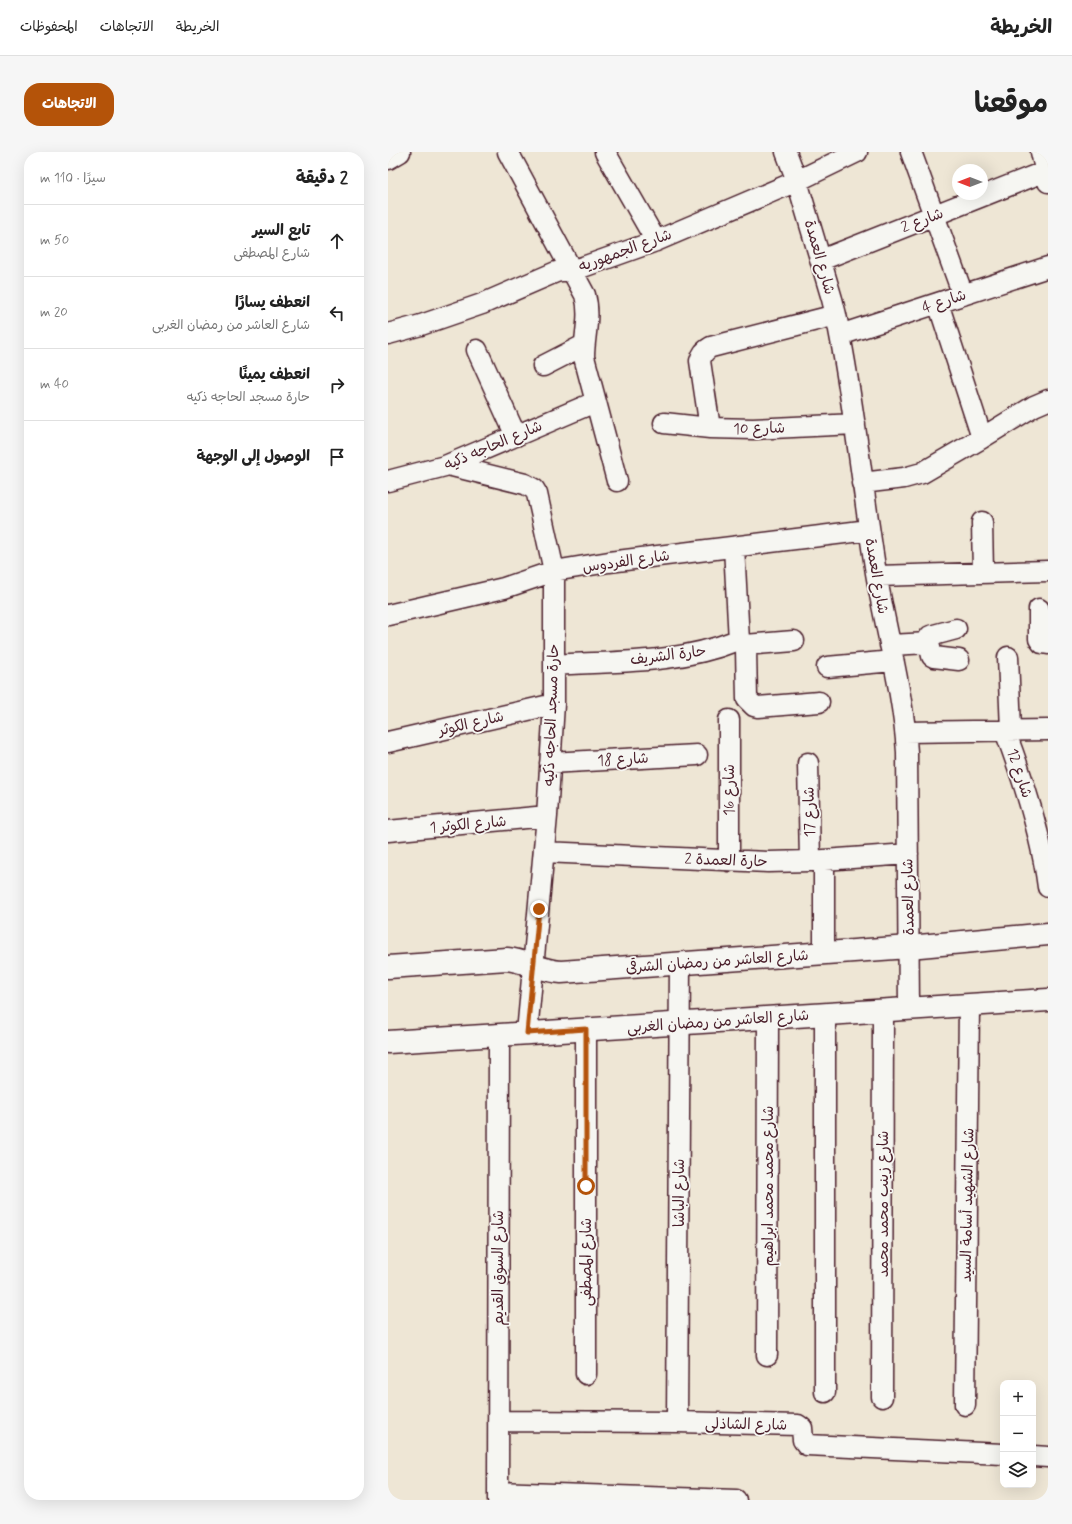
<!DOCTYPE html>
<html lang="ar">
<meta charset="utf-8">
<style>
body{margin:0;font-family:Mynerve,"Playpen Sans Arabic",sans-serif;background:#f6f6f6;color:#222;direction:rtl}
.controls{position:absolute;right:12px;bottom:12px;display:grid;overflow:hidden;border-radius:8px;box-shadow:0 4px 16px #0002}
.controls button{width:36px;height:36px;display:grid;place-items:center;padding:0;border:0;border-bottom:1px solid #e0e0e0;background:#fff;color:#222;font:20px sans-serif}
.compass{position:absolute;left:564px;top:12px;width:36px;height:36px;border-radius:50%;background:#fff;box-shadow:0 4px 16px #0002;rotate:270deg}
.stop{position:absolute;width:12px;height:12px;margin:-9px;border:3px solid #b45309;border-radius:50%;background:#fff}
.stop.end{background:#b45309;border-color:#fff;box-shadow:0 1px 4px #0008}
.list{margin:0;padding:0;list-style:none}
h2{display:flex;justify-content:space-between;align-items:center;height:52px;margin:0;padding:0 16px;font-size:17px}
h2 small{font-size:13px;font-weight:400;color:#767676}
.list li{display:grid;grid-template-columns:26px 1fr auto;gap:12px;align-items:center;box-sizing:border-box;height:72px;padding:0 16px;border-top:1px solid #e0e0e0}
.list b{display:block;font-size:15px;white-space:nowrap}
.list p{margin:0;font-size:13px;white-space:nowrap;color:#767676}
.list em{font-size:13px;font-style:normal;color:#767676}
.icon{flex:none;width:22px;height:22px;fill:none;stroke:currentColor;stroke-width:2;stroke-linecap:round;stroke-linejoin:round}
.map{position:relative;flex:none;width:660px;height:1348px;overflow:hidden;direction:ltr;border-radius:16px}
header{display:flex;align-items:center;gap:24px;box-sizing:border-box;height:56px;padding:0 20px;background:#fff;border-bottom:1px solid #e0e0e0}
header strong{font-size:19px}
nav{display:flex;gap:22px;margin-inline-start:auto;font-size:14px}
.intro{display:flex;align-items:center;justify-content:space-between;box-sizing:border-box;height:96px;padding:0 24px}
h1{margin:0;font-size:28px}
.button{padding:10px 18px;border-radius:16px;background:#b45309;color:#fff;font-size:14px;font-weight:700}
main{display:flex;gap:24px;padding:0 24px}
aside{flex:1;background:#fff;border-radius:16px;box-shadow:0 4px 16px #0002}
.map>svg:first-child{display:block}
</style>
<header>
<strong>الخريطة</strong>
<nav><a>الخريطة</a><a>الاتجاهات</a><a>المحفوظات</a></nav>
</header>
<div class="intro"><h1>موقعنا</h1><a class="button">الاتجاهات</a></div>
<main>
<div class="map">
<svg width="660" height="1348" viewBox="0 0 660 1348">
<rect width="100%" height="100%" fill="#eee6d5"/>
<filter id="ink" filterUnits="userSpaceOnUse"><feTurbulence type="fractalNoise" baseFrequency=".025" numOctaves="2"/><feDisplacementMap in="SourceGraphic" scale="8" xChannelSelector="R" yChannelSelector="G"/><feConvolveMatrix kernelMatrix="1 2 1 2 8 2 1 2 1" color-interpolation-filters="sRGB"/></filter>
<g filter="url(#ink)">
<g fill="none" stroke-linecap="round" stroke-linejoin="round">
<g stroke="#4a1f2b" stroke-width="23">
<path id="minor" d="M120,0L197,143C203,164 196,184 196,205L229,329
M217,0L268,89
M398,0L409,29L444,147L448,163C466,248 474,335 488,421C498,480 515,539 519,600L521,856
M523,0L575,143
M653,0L660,30
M0,7L12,0
M433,108L658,19
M550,151L594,286
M0,182L33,173L94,152L168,120L192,116L268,89L409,29L469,0
M452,183L660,115
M89,198L128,284
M155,214L196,193
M276,271L322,276L365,277L467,272
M322,276L312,209C314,202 316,199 323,195L448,163
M60,313L137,332L146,337L149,342L166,419V552L159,664L139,881
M0,329L57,314L207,250
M474,331L516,326L534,321L594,286L646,254L660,248
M594,370L595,421
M346,395L351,489
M489,424L660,419
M651,457V487L654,491L660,492
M0,463L116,436L166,419L221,410L481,378
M568,477L542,484L540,487L544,504L546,505L571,508
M357,493L406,489
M502,493L541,491
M620,505L623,578
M166,513C227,509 290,512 347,489C353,489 356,491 358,497L359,547L366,554L370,555L431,550
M439,515L505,509
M341,568V709
M617,579C636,629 653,681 660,735
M518,580L660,578
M0,590L166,552
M162,611L309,603
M420,611L422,709
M0,679L159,664
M156,700L380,710L422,709L520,702
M436,708V801
M198,877V1222
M379,1203L380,866
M437,1240V862
M494,1245L495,858
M577,1253L581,853
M110,1269L289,1270L410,1273L414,1276L415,1288L419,1293L615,1302
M289,1270L292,811
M645,1304L660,1305
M110,1340L348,1348
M110,1348L111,883"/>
</g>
<g stroke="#4a1f2b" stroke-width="25">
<path id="tertiary" d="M0,815L119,807C138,809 154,819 173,820L521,795L660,782
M0,890L660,848"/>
</g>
<use href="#minor" stroke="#f6f6f2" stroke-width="20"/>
<use href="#tertiary" stroke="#f6f6f2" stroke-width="22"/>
</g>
</g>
<g fill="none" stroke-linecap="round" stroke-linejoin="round" filter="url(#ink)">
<path stroke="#b45309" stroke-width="5" d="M151,757L139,881L198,877V1034"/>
</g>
<g text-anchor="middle" stroke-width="3.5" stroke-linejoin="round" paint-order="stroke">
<g font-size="15" fill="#4a1f2b" stroke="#f6f6f2">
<text transform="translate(534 68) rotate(-21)" y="5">شارع 2</text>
<text transform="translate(237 98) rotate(-20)" y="5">شارع الجمهوريه</text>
<text transform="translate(432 105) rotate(74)" y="5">شارع العمدة</text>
<text transform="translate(556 149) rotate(-18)" y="5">شارع 4</text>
<text transform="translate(371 276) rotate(-1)" y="5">شارع 10</text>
<text transform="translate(105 293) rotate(-23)" y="5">شارع الحاجه ذكيه</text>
<text transform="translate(238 409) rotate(-8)" y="5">شارع الفردوس</text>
<text transform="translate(489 424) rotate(80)" y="5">شارع العمدة</text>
<text transform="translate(280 503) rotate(-7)" y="5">حارة الشريف</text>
<text transform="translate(163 563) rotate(-88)" y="5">حارة مسجد الحاجه ذكيه</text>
<text transform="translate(83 571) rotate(-13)" y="5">شارع الكوثر</text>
<text transform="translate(235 607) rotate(-3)" y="5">شارع 18</text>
<text transform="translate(632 621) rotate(72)" y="5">شارع 12</text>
<text transform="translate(341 638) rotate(-90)" y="5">شارع 16</text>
<text transform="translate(421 660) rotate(-91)" y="5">شارع 17</text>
<text transform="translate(80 672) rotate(-5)" y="5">شارع الكوثر 1</text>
<text transform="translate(338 708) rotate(2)" y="5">حارة العمدة 2</text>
<text transform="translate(520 745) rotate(-91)" y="5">شارع العمدة</text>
<text transform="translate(329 809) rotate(-4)" y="5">شارع العاشر من رمضان الشرقى</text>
<text transform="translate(330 869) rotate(-4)" y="5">شارع العاشر من رمضان الغربى</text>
<text transform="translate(380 1034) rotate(-90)" y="5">شارع محمد محمد ابراهيم</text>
<text transform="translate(291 1041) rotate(-90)" y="5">شارع الباشا</text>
<text transform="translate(495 1052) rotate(-90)" y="5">شارع زينب محمد محمد</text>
<text transform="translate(579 1053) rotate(-89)" y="5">شارع الشهيد أسامة السيد</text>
<text transform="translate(198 1110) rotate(-90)" y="5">شارع المصطفى</text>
<text transform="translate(110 1116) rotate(-90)" y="5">شارع السوق القديم</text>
<text transform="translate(358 1272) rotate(1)" y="5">شارع الشاذلى</text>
</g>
</g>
</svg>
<div class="controls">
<button>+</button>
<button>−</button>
<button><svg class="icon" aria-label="layers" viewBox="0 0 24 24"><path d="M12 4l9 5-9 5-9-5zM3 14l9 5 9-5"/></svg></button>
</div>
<svg class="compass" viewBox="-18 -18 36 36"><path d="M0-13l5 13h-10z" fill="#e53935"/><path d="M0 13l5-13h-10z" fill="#767676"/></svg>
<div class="stop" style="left:198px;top:1034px"></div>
<div class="stop end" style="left:151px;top:757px"></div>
</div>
<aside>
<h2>2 دقيقة<small>سيرًا · 110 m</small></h2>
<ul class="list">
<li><svg class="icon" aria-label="ahead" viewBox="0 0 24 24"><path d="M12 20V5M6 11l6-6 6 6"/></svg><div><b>تابع السير</b><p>شارع المصطفى</p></div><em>50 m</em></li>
<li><svg class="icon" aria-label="left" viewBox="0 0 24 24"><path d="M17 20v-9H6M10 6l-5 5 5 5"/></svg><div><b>انعطف يسارًا</b><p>شارع العاشر من رمضان الغربى</p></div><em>20 m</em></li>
<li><svg class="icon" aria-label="right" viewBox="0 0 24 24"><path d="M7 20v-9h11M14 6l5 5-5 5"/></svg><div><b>انعطف يمينًا</b><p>حارة مسجد الحاجه ذكيه</p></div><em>40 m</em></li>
<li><svg class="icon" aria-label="arrive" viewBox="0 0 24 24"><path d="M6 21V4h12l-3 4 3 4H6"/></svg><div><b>الوصول إلى الوجهة</b></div></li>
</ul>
</aside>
</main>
